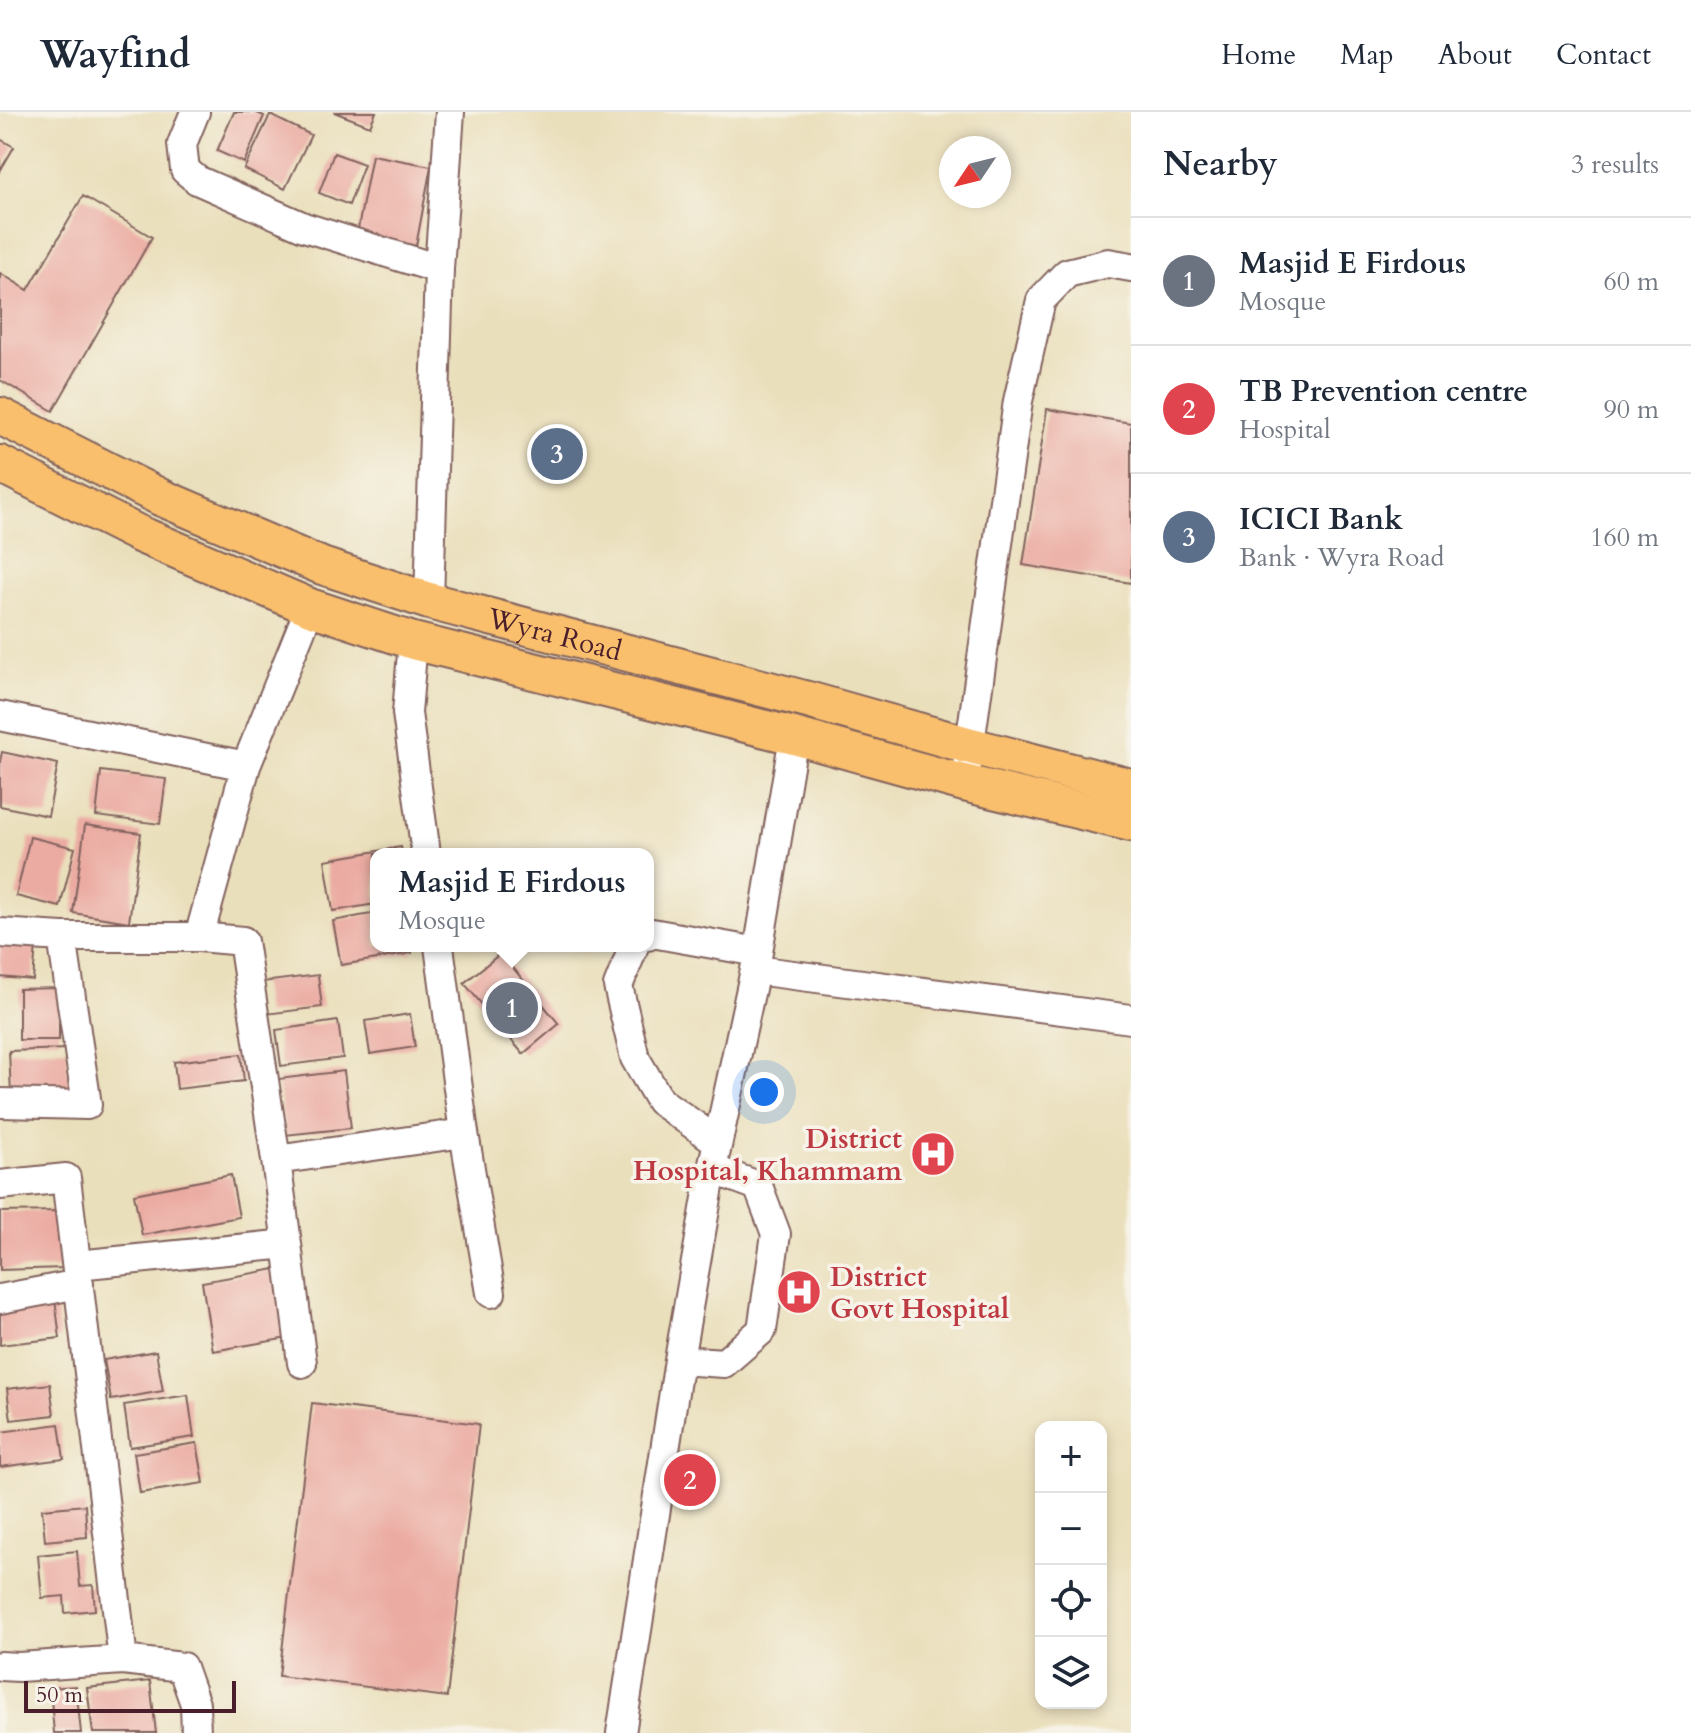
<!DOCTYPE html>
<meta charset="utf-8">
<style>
body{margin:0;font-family:Cardo,serif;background:#f6f6f7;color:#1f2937}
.controls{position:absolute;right:24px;bottom:24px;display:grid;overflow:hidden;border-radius:16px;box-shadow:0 4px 12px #0003}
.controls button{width:72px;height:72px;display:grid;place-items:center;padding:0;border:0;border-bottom:2px solid #e0e1e3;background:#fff;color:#1f2937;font:40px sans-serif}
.compass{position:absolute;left:939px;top:24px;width:72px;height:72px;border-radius:50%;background:#fff;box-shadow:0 4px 12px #0003;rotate:235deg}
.scale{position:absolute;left:24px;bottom:20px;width:212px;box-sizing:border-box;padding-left:8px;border:4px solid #4a1f2b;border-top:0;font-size:22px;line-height:28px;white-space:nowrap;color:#4a1f2b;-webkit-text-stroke:6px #f7f3e8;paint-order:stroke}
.you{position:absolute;left:764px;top:980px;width:28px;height:28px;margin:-20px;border:6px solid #fff;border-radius:50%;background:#1a73e8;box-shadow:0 0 0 12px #1a73e833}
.badge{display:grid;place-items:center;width:52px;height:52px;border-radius:50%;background:#1f6fb2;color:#fff;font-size:26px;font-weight:700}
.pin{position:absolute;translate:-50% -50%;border:4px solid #fff;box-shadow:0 2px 8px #0006}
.popup{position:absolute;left:370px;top:736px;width:284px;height:104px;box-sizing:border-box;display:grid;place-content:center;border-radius:16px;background:#fff;filter:drop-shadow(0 2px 6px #0005);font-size:26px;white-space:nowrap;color:#747a83}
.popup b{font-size:30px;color:#1f2937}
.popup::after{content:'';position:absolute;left:50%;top:100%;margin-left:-16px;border:16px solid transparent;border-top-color:#fff}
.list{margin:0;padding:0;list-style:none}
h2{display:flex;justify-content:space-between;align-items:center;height:104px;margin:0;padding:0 32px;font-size:34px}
h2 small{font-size:26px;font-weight:400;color:#747a83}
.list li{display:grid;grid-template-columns:52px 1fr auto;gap:24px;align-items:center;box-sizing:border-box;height:128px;padding:0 32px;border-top:2px solid #e0e1e3}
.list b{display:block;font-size:30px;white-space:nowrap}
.list p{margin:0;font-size:26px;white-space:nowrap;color:#747a83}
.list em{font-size:26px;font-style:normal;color:#747a83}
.icon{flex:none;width:44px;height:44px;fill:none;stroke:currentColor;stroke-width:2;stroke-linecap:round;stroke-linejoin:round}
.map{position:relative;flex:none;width:1131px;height:1621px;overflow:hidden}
header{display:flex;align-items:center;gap:48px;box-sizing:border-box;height:112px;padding:0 40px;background:#fff;border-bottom:2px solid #e0e1e3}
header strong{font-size:38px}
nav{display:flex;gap:44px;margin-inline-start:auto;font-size:28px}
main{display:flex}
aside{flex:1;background:#fff}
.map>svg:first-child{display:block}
</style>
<header>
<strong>Wayfind</strong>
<nav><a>Home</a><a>Map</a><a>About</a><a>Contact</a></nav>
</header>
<main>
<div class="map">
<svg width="1131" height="1621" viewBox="0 0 1131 1621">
<rect width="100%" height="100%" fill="#f7f3e8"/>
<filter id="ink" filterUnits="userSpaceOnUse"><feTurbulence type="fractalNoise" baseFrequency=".0125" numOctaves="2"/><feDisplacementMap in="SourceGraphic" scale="16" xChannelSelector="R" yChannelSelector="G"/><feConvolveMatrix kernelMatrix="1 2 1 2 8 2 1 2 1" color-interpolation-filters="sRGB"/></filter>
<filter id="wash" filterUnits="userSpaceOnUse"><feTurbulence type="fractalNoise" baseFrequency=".006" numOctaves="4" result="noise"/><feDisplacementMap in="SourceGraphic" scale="32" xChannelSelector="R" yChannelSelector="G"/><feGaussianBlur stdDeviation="1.8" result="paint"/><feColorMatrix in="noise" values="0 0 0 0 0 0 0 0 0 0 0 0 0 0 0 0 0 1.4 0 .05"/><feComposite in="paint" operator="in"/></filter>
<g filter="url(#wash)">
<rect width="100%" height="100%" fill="#eadfbb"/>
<g id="blocks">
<path fill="#ebaba2" d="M234,0H255L264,4L244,51L217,39Z
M334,0H376L370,14Z
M270,3L311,23L285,77L244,57Z
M0,27L14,35L0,59Z
M334,41L364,52L349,93L319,81Z
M372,43L431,54L416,134L357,122Z
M83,84L152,125L53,299L0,268V161L28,178Z
M1047,297L1131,311V471L1023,453Z
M2,640L58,652L48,704L0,694V649Z
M101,659L166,667L160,712L96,704Z
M85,713L141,721L129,810L73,801Z
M30,725L75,736L60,795L16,784Z
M401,735L402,742H376V792L333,799L325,748Z
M376,801V834H411L412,841L341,853L333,809Z
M0,830L36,834L33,868L0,865Z
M501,841L559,912L523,942L464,871Z
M318,863L322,895L266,902L262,870Z
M59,876V928H19V877Z
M410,902L415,935L370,942L365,909Z
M338,909L343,946L281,954L276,918Z
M67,937L69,979L11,982L9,939Z
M241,942L244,969L177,977L174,950Z
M344,959L351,1016L285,1023L278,967Z
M231,1063L239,1105L142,1123L134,1082Z
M62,1099L64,1156L0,1158V1100Z
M276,1157L288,1226L213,1239L202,1170Z
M55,1187L60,1226L0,1233V1194Z
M156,1239L163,1279L111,1288L104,1248Z
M50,1272L54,1303L11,1308L7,1277Z
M188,1283L194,1325L130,1335L124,1293Z
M312,1291L479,1312L447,1585L279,1564Z
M59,1312L64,1347L0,1355V1320Z
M197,1331L204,1371L140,1381L134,1341Z
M85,1393L87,1425L45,1429L42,1397Z
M77,1439L80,1474L93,1473L95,1498L65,1501L64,1484L42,1486L38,1443Z
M150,1569L156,1621H93L87,1576Z
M76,1574L81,1621H54L50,1576Z"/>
</g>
</g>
<g filter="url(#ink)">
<use href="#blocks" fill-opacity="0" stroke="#82625d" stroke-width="2"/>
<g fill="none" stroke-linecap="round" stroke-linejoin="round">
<g stroke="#82625d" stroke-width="32">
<path id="minor" d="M195,0L182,32L185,58L197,68L304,115L439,157
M429,489L439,157L450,0
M413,529L407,601L426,742
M0,604L246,654
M967,653L1018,289L1041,188L1067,161L1108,151L1131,155
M0,821L62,825H199L246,654L310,495
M648,824L652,821L758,840
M439,834L464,1021L491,1181
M634,834L618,874L635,946L660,989L718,1030
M755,858L1131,907
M0,991L87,993L62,825
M276,1048L464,1021
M0,1073L66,1066L123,1548
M287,1132L302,1251
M77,1153L287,1132L276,1048L243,829L199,825
M0,1187L79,1172
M679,1248L724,1251L762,1218L776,1122L758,1074L712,1057
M0,1554L19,1555L123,1548L182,1555L195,1592L196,1621
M621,1621L679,1248L712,1057L755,858L794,624"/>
</g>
<g stroke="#82625d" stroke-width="40">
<g id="major">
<path id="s1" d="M0,304L160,385L322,454L429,489L808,588L971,634L1131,675"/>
<path d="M0,352L139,422L310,495L413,529L794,624L964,671L1131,711"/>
</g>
</g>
<use href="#minor" stroke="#fff" stroke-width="28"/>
<use href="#major" stroke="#f9bf6d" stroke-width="36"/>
</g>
</g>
<defs>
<g id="hospital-disc" transform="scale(2.3)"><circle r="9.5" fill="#e0444e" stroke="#f7f3e8"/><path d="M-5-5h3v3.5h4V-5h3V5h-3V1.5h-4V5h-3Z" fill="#fff"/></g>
</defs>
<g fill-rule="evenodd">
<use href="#hospital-disc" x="933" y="1042"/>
<use href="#hospital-disc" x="799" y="1180"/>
</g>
<g text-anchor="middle" stroke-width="7" stroke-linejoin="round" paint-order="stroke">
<g font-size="28" fill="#4a1f2b" stroke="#f7f3e8">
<text dy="10" stroke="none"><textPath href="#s1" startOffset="598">Wyra Road</textPath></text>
</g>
<g font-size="28" font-weight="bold" fill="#be3a42" stroke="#f7f3e8" text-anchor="end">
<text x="902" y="1036">District<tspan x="902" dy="32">Hospital, Khammam</tspan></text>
<text x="830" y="1174" text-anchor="start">District<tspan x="830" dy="32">Govt Hospital</tspan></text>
</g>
</g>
</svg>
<div class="controls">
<button>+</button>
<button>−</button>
<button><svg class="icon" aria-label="locate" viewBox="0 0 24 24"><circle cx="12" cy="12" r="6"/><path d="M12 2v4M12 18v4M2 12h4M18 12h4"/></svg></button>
<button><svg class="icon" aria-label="layers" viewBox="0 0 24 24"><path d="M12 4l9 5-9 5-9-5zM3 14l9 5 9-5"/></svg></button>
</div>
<svg class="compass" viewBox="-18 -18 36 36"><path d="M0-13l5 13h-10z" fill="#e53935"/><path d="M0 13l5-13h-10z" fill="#747a83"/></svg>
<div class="scale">50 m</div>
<div class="you"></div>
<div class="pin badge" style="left:512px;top:896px;background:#6b7280">1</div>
<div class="popup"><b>Masjid E Firdous</b>Mosque</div>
<div class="pin badge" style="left:690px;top:1368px;background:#e0444e">2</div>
<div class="pin badge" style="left:557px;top:342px;background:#5c6f8a">3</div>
</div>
<aside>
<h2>Nearby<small>3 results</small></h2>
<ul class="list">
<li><span class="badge" style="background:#6b7280">1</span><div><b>Masjid E Firdous</b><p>Mosque</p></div><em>60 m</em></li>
<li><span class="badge" style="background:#e0444e">2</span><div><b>TB Prevention centre</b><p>Hospital</p></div><em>90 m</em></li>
<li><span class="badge" style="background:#5c6f8a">3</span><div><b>ICICI Bank</b><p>Bank · Wyra Road</p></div><em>160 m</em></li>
</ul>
</aside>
</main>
